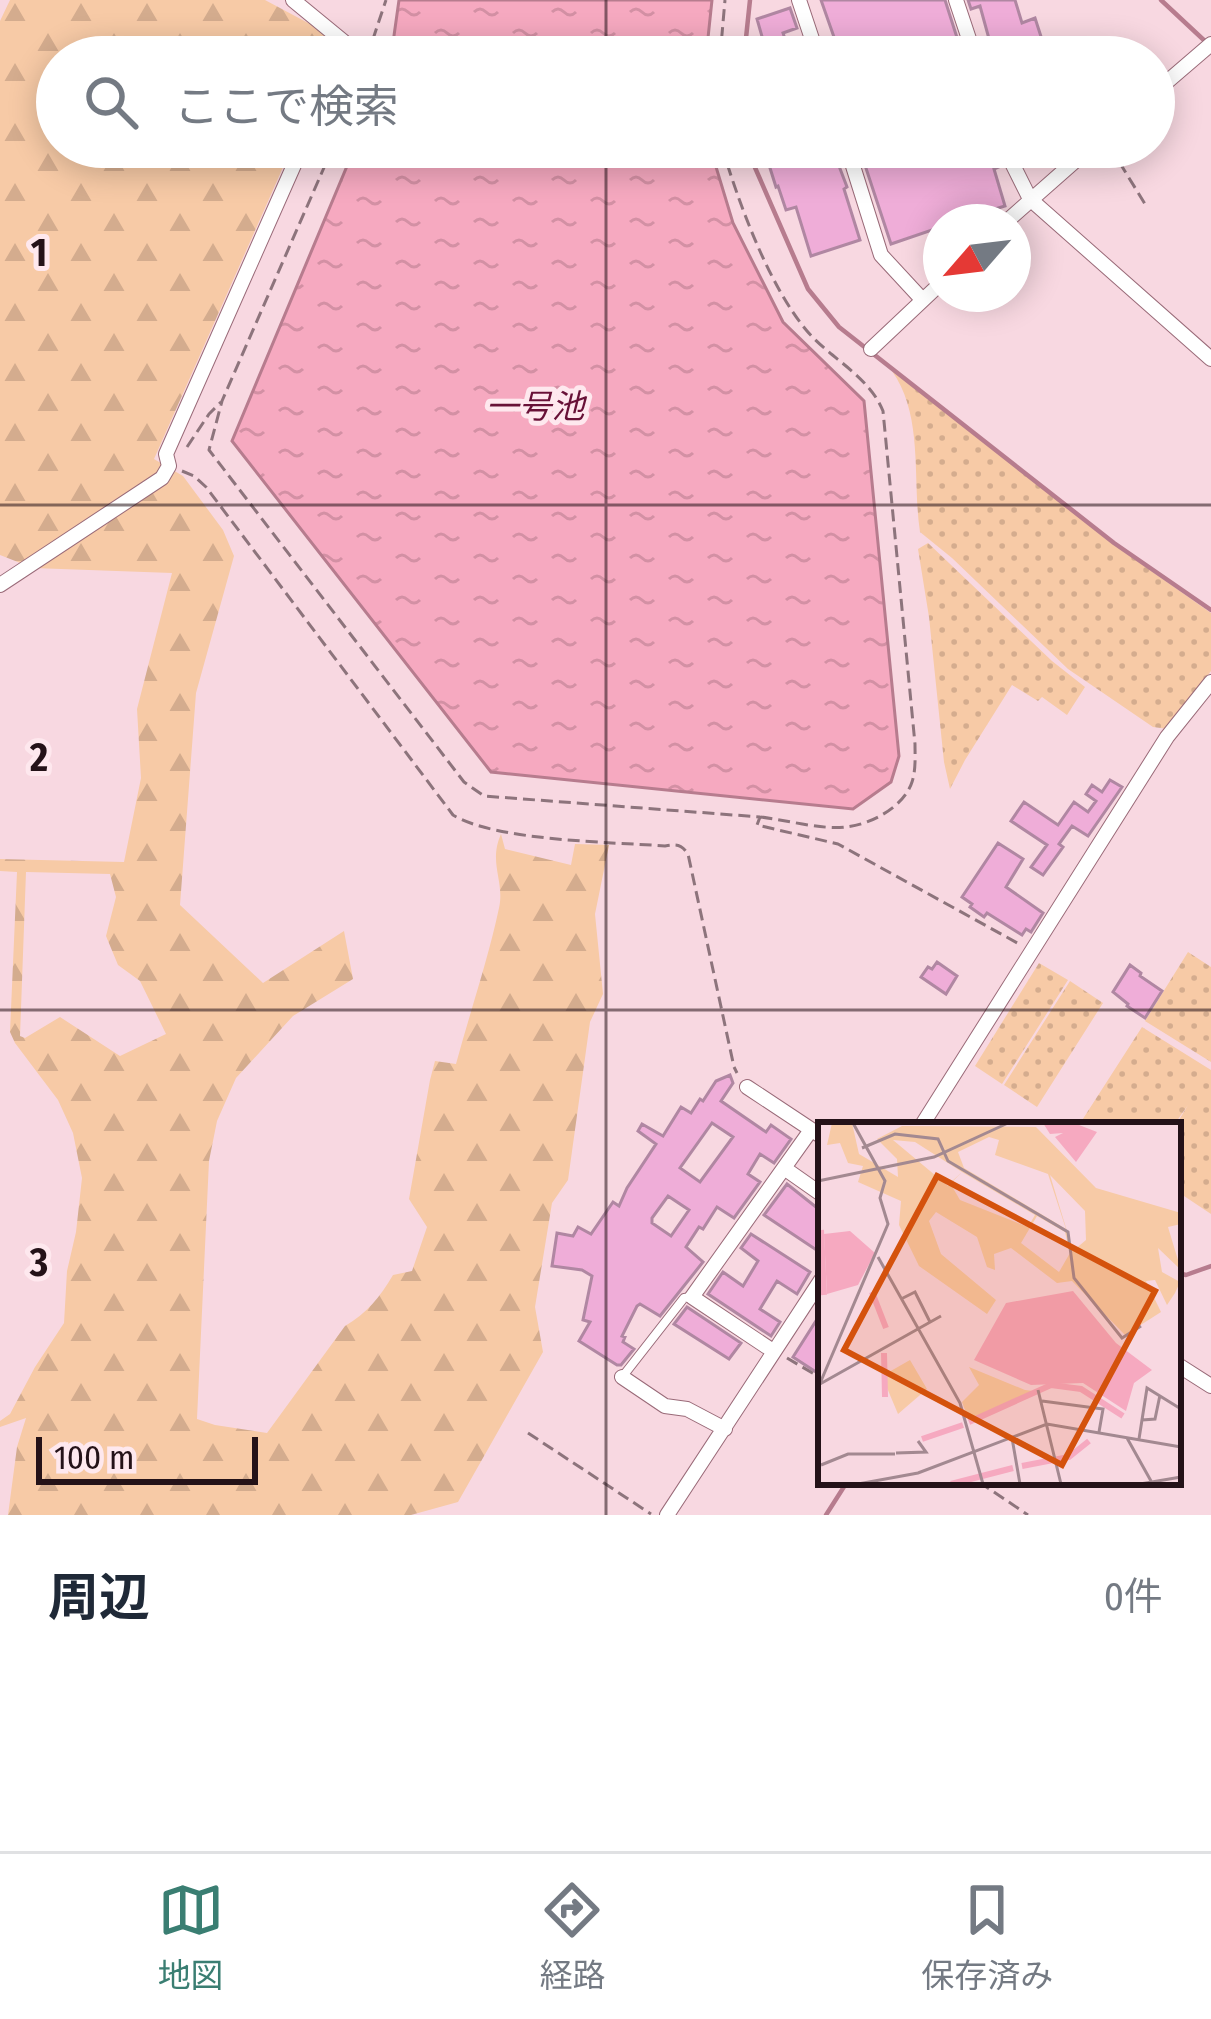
<!DOCTYPE html>
<html lang="ja">
<meta charset="utf-8">
<style>
body{margin:0;font-family:"Fira Sans Condensed","Noto Sans JP",sans-serif;background:#f6f6f7;color:#1f2937}
.compass{position:absolute;left:923px;top:204px;width:108px;height:108px;border-radius:50%;background:#fff;box-shadow:0 6px 30px #0003;rotate:242deg}
.scale{position:absolute;left:36px;bottom:30px;width:222px;box-sizing:border-box;padding-left:12px;border:6px solid #241218;border-top:0;font-size:33px;line-height:42px;white-space:nowrap;color:#241218;-webkit-text-stroke:9px #fee8ee;paint-order:stroke}
.list{margin:0;padding:0;list-style:none}
h2{display:flex;justify-content:space-between;align-items:center;height:156px;margin:0;padding:0 48px;font-size:51px}
h2 small{font-size:39px;font-weight:400;color:#747a83}
.icon{flex:none;width:66px;height:66px;fill:none;stroke:currentColor;stroke-width:2;stroke-linecap:round;stroke-linejoin:round}
.map{position:relative;flex:none;width:1211px;height:1515px;overflow:hidden}
.search{position:absolute;background:#fff;box-shadow:0 6px 30px #0003;left:36px;right:36px;top:36px;height:132px;display:flex;align-items:center;gap:30px;box-sizing:border-box;padding:0 42px;border-radius:66px;color:#747a83;font-size:45px}
.sheet{height:336px;background:#fff}
nav{display:flex;justify-content:space-around;align-items:center;box-sizing:border-box;height:168px;border-top:3px solid #e0e1e3;background:#fff;font-size:33px;color:#747a83}
nav a{display:grid;justify-items:center;gap:6px}
nav .on{color:#3a7e72}
.map>svg:first-child{display:block}
</style>
<div class="map">
<svg width="1211" height="1515" viewBox="0 0 1211 1515">
<defs>
<pattern id="grass-dots" width="8" height="8" patternUnits="userSpaceOnUse" patternTransform="scale(3)"><rect width="8" height="8" fill="#f7caa6"/><path d="M2 2h.1M6 6h.1" fill="none" stroke="#d4ac8e" stroke-width="1.8" stroke-linecap="round"/></pattern>
<pattern id="forest-firs" width="22" height="20" patternUnits="userSpaceOnUse" patternTransform="scale(3)"><rect width="22" height="20" fill="#f7caa6"/><path d="M5 1l3.5 6h-7zM16 11l3.5 6h-7z" fill="#d4ac8e"/></pattern>
<pattern id="water-ripples" width="26" height="14" patternUnits="userSpaceOnUse" patternTransform="scale(3)"><rect width="26" height="14" fill="#f6a9c0"/><path d="M2 4q2-2 4 0t4 0M15 11q2-2 4 0t4 0" fill="none" stroke="#d390a4"/></pattern>
</defs>
<rect width="100%" height="100%" fill="#f8d8e1"/>
<path fill="url(#grass-dots)" d="M892,371L949,412L1106,539L1211,613V671L1168,729L1153,727L1068,669L952,558L920,532C912,480 924,416 892,371Z
M928,543L1052,661L1085,687L1067,715L1042,697L1038,701L1012,685L965,760L950,789L944,762L929,617L918,549Z
M1188,952L1211,967V1062L1145,1021Z
M1039,963L1068,980L1002,1084L975,1066Z
M1070,981L1103,1003L1037,1107L1004,1085Z
M1142,1027L1211,1070V1214L1178,1192L1176,1125L1188,1105L1174,1125H1127L1129,1119L1125,1125H1079Z"/>
<path fill="url(#forest-firs)" fill-rule="evenodd" d="M10,0H265L310,24L324,35L321,57H57V147H292L154,459L183,476L223,530L234,556L196,693L180,905L263,983L344,931L353,979L293,1016L236,1078L217,1121L209,1161L197,1419L215,1425L267,1433L345,1326C367,1313 380,1297 393,1275L412,1271L427,1227L409,1199L430,1080L435,1061L456,1064C470,1012 488,960 499,908C505,881 488,863 501,834L505,849L571,865L575,844L609,845L595,914L603,994L590,1022L568,1180L552,1203L535,1307L543,1352L458,1502L411,1515H8L17,1447L26,1418L0,1427V1421L10,1414L35,1367L64,1323L67,1271L76,1232L82,1178L73,1133L58,1100L15,1043L10,1032L17,872L0,871V859L124,862L141,778L137,709L172,573L33,568L0,555V21ZM26,872L110,874L116,897L106,936L118,965L140,981L166,1034L120,1056L60,1017L25,1038L20,1036Z"/>
<path fill="url(#water-ripples)" stroke="#b77c8e" stroke-width="3" d="M399,0H712L706,57H391Z
M355,147H710L733,223L783,322L864,401L899,756L891,782L853,809L491,772L232,441Z"/>
<g fill="none" stroke-linecap="round" stroke-linejoin="round">
<path stroke="#b77c8e" stroke-width="4.5" d="M1161,0L1207,43
M744,57L750,0
M746,147L808,289L839,327L1114,543L1211,610
M1178,1273L1186,1275L1211,1266
M826,1515L847,1482"/>
</g>
<path fill="#efadd8" stroke="#b087a2" stroke-width="3" fill-rule="evenodd" d="M821,0H945L960,47L931,57H872L870,51L852,57H841Z
M968,0H1015L1022,23L1035,18L1046,52L1029,57H994L980,6L971,9Z
M790,8L797,28L783,33L791,57H745L747,45L763,40L757,19Z
M771,147H836L841,165L839,166L847,187L844,189L860,240L811,256L796,207L786,210L778,186L776,187L764,149Z
M859,147H993L1001,166L994,169L1005,206L952,222H941V227L891,244Z
M1110,780L1122,787L1088,836L1072,826L1059,844L1063,847L1043,875L1031,867L1047,845L1011,821L1024,802L1058,825L1074,802L1088,812L1096,801L1086,794L1092,785L1102,792Z
M998,843L1023,859L1006,887L1043,913L1031,932L1026,929L1022,935L987,913L984,917L970,907L972,904L962,897Z
M937,962L957,976L946,994L921,977L928,967L932,969Z
M1130,965L1141,973L1140,976L1162,991L1145,1018L1127,1006L1128,1004L1113,992Z
M730,1075L733,1083L721,1101L766,1132L771,1125L791,1139L774,1163L760,1154L748,1174L760,1182L734,1218L717,1207L703,1229L699,1227L686,1247L703,1262L660,1316L640,1304L637,1306L622,1336L625,1337L623,1342L634,1349L621,1365H617L579,1341L590,1322L583,1320L592,1276L582,1270L552,1266L557,1233L573,1236L578,1227L591,1234L613,1202L619,1206L627,1188L656,1144L638,1131L642,1124L663,1136L681,1107L691,1113L700,1099L703,1101L716,1081ZM712,1123L733,1137L700,1182L680,1168ZM668,1196L689,1210L671,1236L652,1223V1218Z
M787,1184L821,1211V1253L764,1215Z
M751,1234L810,1272L797,1294L777,1281L760,1309L780,1322L771,1336L708,1294L723,1272L743,1286L758,1261L741,1248Z
M687,1307L741,1343L729,1359L674,1324Z
M821,1313V1365L816,1372L793,1357Z"/>
<g fill="none" stroke-linecap="round" stroke-linejoin="round">
<g stroke="#996a78" stroke-width="10">
<path id="service" d="M623,1376L684,1298L692,1297"/>
</g>
<g stroke="#996a78" stroke-width="16">
<path id="minor" d="M293,0L344,42L339,57
M799,0L818,57
M956,0L975,57
M1154,93L1211,44
M847,147L881,255L918,295
M1004,147L1030,199L1211,359
M1006,222L1091,147
M871,349L941,283
M0,585L162,478L169,466L166,454L302,147
M747,1087L821,1136
M922,1125L1167,737L1211,682
M784,1168L821,1194
M773,1351L692,1297L811,1130
M1178,1365L1211,1386
M622,1377L665,1406L687,1409L725,1429
M667,1515L821,1280"/>
</g>
<path stroke="#8d747c" stroke-width="3" stroke-dasharray="12 6" stroke-linecap="butt" d="M367,57L386,0
M720,57L725,0
M333,147L222,401L209,450L464,782L484,796L760,817L757,825L838,844L1021,945
M722,147C739,204 769,286 807,331C831,359 869,376 883,411L915,744C915,756 916,770 912,782C904,807 870,825 845,827C822,830 786,820 761,817
M1110,147L1145,204
M187,447L209,414L221,402
M182,471L194,476L206,487L453,815C495,841 612,842 665,846C677,844 681,844 688,854L734,1067L737,1073
M787,1358L821,1378
M528,1433L651,1514
M979,1482L1028,1515"/>
<use href="#service" stroke="#fff" stroke-width="8"/>
<use href="#minor" stroke="#fff" stroke-width="14"/>
</g>
<path fill="none" stroke="#241218" stroke-width="3" stroke-opacity="0.55" d="M606,0V57M606,147V1515M0,505H1211M0,1010H1211"/>
<g text-anchor="middle" stroke-width="10" stroke-linejoin="round" paint-order="stroke">
<g font-size="33" font-style="italic" fill="#681137" stroke="#fee8ee">
<text x="535" y="418">一号池</text>
</g>
</g>
<g transform="translate(818 1122)">
<rect width="363" height="363" fill="#f8d8e1"/>
<path d="M92,238L109,267L80,292L64,254ZM151,245L207,268L215,269L151,299L144,280L161,263Z" fill="#f7caa6"/>
<path d="M14,1H34L41,32L80,55L79,37L59,17L84,4L218,5L278,66L363,91V102L350,105L363,148L340,126L344,150L362,160L357,171L349,183L337,158L328,159L343,190L307,213L254,159L239,161L193,126L176,132L177,148L169,145L159,115L118,90L111,99L123,132L178,178L169,192L101,144L81,103L83,79L40,60L45,44L30,41L22,21L9,23ZM171,15L181,18L177,33L230,52L248,107L146,46L140,30ZM75,18L97,20L144,50L130,64ZM144,50L217,93L210,105L142,78L132,61ZM232,53L267,89L268,118L255,129ZM219,94L247,110L252,131L241,150L203,121Z" fill="#f7caa6" fill-rule="evenodd"/>
<path d="M225,1H256L279,10L258,40L237,15L245,11L232,12ZM32,109L57,131L40,163L9,172L6,112ZM255,169L298,221L334,248L316,261L308,289L265,261L213,263L156,238L188,181Z" fill="#f6a9c0"/>
<path fill="none" stroke="#f6a9c0" stroke-width="6" d="M3,108L6,173M54,170L68,206M66,231L67,275M151,300L233,263L263,267L305,294M104,317L145,303M204,344L251,335L271,319M133,362L195,346"/>
<path fill="none" stroke="#a38991" stroke-width="3" d="M44,26L77,12L120,17L130,39L250,110L256,156L304,216L323,204M0,59L116,35L190,1M60,135L142,281L165,362M83,177L97,170L112,200M2,262L123,194M0,266L70,102L62,76L67,59L35,1M220,268L243,362M224,279L285,287L281,310M324,298L337,297L342,273M194,316L202,362M309,316L333,359M321,317L329,266L363,287M78,331L108,330L100,319M3,343L30,332H77M40,362L100,351L229,302L363,325M322,362L363,355"/>
<path fill="#d4520d" fill-opacity="0.15" stroke="#d4520d" stroke-width="6" d="M119,54L337,169L244,343L26,228Z"/>
<rect width="363" height="363" fill="none" stroke="#241218" stroke-width="6"/>
</g>
<g font-size="39" text-anchor="middle" font-weight="bold" fill="#241218" stroke="#fee8ee" stroke-width="10" stroke-linejoin="round" paint-order="stroke">
<text x="39" y="266">1</text>
<text x="39" y="771">2</text>
<text x="39" y="1276">3</text>
</g>
</svg>
<svg class="compass" viewBox="-18 -18 36 36"><path d="M0-13l5 13h-10z" fill="#e53935"/><path d="M0 13l5-13h-10z" fill="#747a83"/></svg>
<div class="scale">100 m</div>
<div class="search"><svg class="icon" aria-label="search" viewBox="0 0 24 24"><circle cx="10" cy="10" r="6"/><path d="M15 15l6 6"/></svg>ここで検索</div>
</div>
<section class="sheet">
<h2>周辺<small>0件</small></h2>
<ul class="list">
</ul>
</section>
<nav>
<a class="on"><svg class="icon" aria-label="map" viewBox="0 0 24 24"><path d="M3 6l6-2 6 2 6-2v14l-6 2-6-2-6 2zM9 4v14M15 6v14"/></svg>地図</a>
<a><svg class="icon" aria-label="directions" viewBox="0 0 24 24"><path d="M12 3l9 9-9 9-9-9zM9 14v-3h6M13 9l2 2-2 2"/></svg>経路</a>
<a><svg class="icon" aria-label="saved" viewBox="0 0 24 24"><path d="M7 4h10v16l-5-4-5 4z"/></svg>保存済み</a>
</nav>
